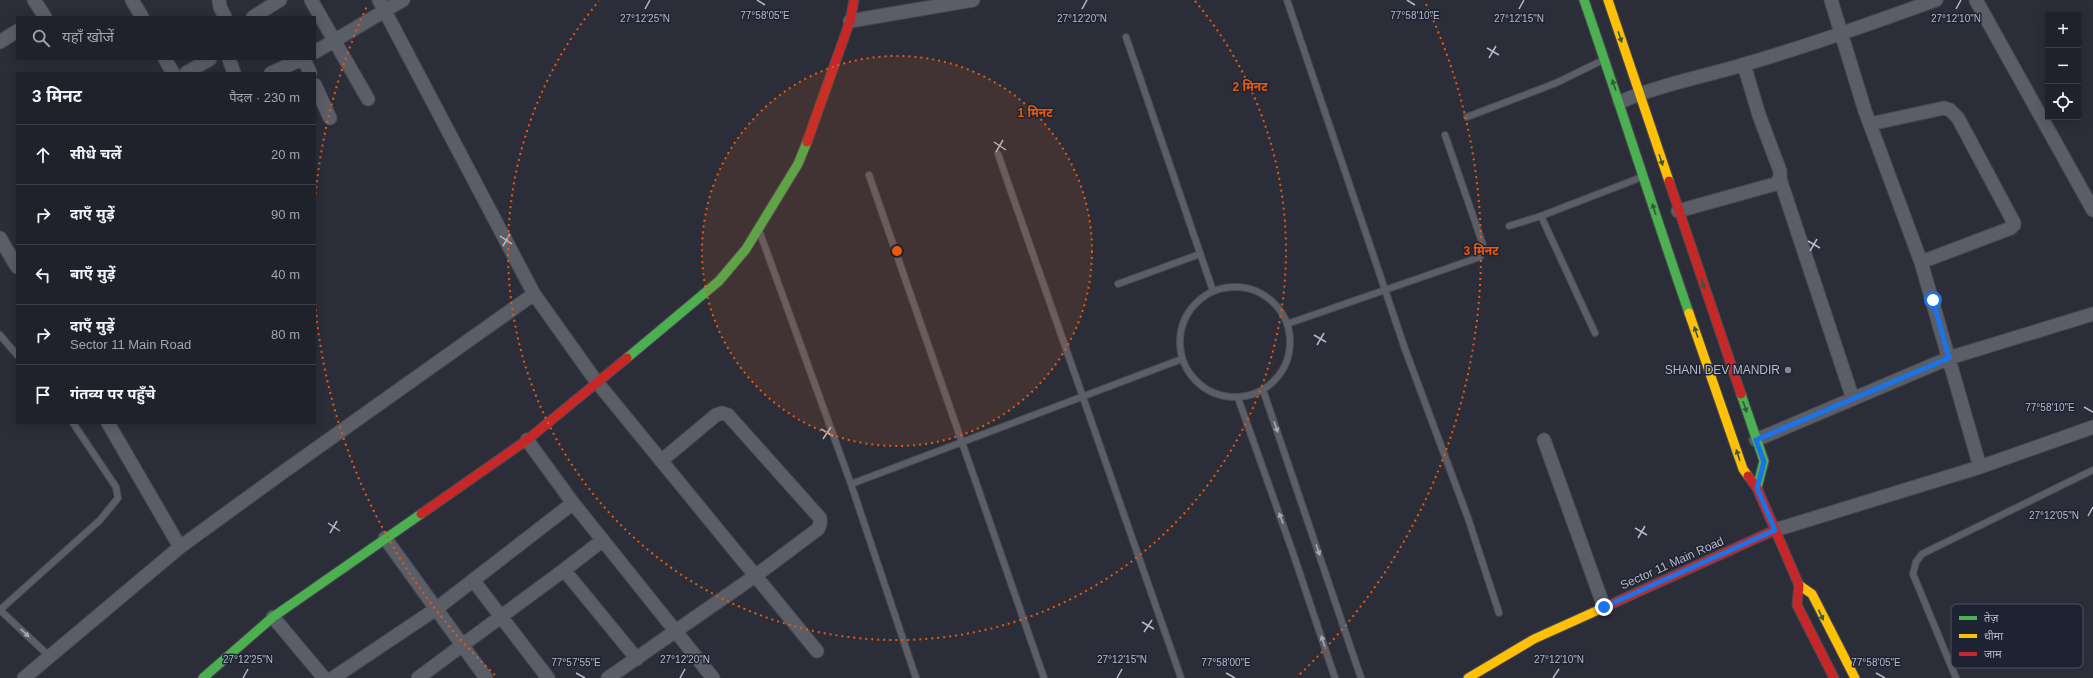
<!DOCTYPE html>
<html lang="hi">
<meta charset="utf-8">
<style>
body{margin:0;font-family:Arial,"Noto Sans Devanagari",sans-serif;background:#282a33;color:#f1f3f6}
.controls{position:absolute;right:12px;top:12px;display:grid;overflow:hidden;border-radius:0px;box-shadow:0 2px 10px #0003}
.controls button{width:36px;height:36px;display:grid;place-items:center;padding:0;border:0;border-bottom:1px solid #3d3f47;background:#20222b;color:#f1f3f6;font:20px sans-serif}
.stop{position:absolute;width:12px;height:12px;margin:-9px;border:3px solid #1a73e8;border-radius:50%;background:#fff}
.stop.end{background:#1a73e8;border-color:#fff;box-shadow:0 1px 4px #0008}
.list{margin:0;padding:0;list-style:none}
h2{display:flex;justify-content:space-between;align-items:center;height:52px;margin:0;padding:0 16px;font-size:17px}
h2 small{font-size:13px;font-weight:400;color:#a2a4a9}
.list li{display:grid;grid-template-columns:26px 1fr auto;gap:12px;align-items:center;box-sizing:border-box;height:60px;padding:0 16px;border-top:1px solid #3d3f47}
.list b{display:block;font-size:15px;white-space:nowrap}
.list p{margin:0;font-size:13px;white-space:nowrap;color:#a2a4a9}
.list em{font-size:13px;font-style:normal;color:#a2a4a9}
.icon{flex:none;width:22px;height:22px;fill:none;stroke:currentColor;stroke-width:2;stroke-linecap:round;stroke-linejoin:round}
.map{position:relative;flex:none;width:2093px;height:678px;overflow:hidden}
.search{position:absolute;background:#20222b;box-shadow:0 2px 10px #0003;left:16px;top:16px;width:300px;height:44px;display:flex;align-items:center;gap:10px;box-sizing:border-box;padding:0 14px;border-radius:0px;color:#a2a4a9;font-size:15px}
.panel{position:absolute;background:#20222b;box-shadow:0 2px 10px #0003;left:16px;top:72px;width:300px;height:352px;border-radius:0px}
.map>svg:first-child{display:block}
</style>
<div class="map">
<svg width="2093" height="678" viewBox="0 0 2093 678">
<rect width="100%" height="100%" fill="#2b2e39"/>
<g fill="none" stroke-linecap="round" stroke-linejoin="round">
<g stroke="#474a52" stroke-width="8">
<path id="lane" d="M1287,0L1405,349L1468,518L1499,613
M1126,37L1213,291
M1467,117L1556,83L1603,60
M998,154L1181,678
M869,175L1044,678
M1541,216L1595,333
M1509,226L1541,216L1642,177
M760,233L851,484L916,678
M1118,284L1200,254
M1180 342a55 55 0 1 1 110 0a55 55 0 1 1-110 0Z
M1287,324L1480,257L1483,251V245L1445,135
M0,335L17,355
M1263,390L1361,678
M1238,398L1293,553L1335,678
M851,484L1182,359
M0,610L100,520L118,498L116,487L73,423
M0,610L49,656
M1956,678L1913,574L1916,562L1922,554L2093,470"/>
</g>
<g stroke="#474a52" stroke-width="15">
<path id="street" d="M34,0L45,17
M132,0L142,17
M219,0L220,7L225,17
M311,0L368,99
M379,0L534,294L596,381L817,651
M1831,0L1865,111L1921,262L1980,467
M1976,0L2093,210
M253,17L280,0
M850,21L973,0
M0,42L17,31
M315,52L403,0
M165,59L173,73
M229,59L234,73
M304,59L310,73
M186,73L210,59
M271,73L302,59
M315,85L330,118
M1620,102C1659,85 1702,77 1742,65C1808,46 1872,23 1936,0
M1870,124L1944,108L1950,110L1958,118L2014,223V225L2011,228L1921,262
M1780,179L1853,399
M1678,211L1775,184L1780,179V171L1759,115L1744,65
M0,238L17,267
M108,423L180,547
M527,440L573,503L713,678
M1544,440L1604,607
M1756,440L1949,358L2093,314
M1775,530L1980,467L2093,427
M385,538L486,678
M564,570L603,540
M473,580L548,678
M273,617L324,678
M24,678L180,547L279,475L534,294
M333,678L436,609L573,503
M418,678L564,570L637,659
M608,678L755,576L818,529L820,524V518L728,415L722,413L716,415L661,461"/>
</g>
<g stroke="#474a52" stroke-width="11">
<path id="fast" d="M1584,0C1620,104 1653,209 1689,313
M627,358L719,281L746,249L798,164L807,142
M1741,394L1764,461L1757,488
M203,678L273,617L421,514"/>
</g>
<g stroke="#474a52" stroke-width="11">
<path id="slow" d="M1608,0L1669,181
M1689,313L1743,469L1748,476
M1799,585L1812,594L1855,678
M1468,678L1534,639L1605,607"/>
</g>
<g stroke="#474a52" stroke-width="11">
<path id="jam" d="M807,142L850,21L854,0
M1669,181L1741,394
M1748,476L1757,488L1799,585L1797,605L1834,678
M421,514L527,440L627,358
M1605,607L1775,530"/>
</g>
<use href="#lane" stroke="#5b5e67" stroke-width="6"/>
<use href="#street" stroke="#5b5e67" stroke-width="13"/>
<use href="#fast" stroke="#4caf50" stroke-width="9"/>
<use href="#slow" stroke="#ffc107" stroke-width="9"/>
<use href="#jam" stroke="#c62828" stroke-width="9"/>
</g>
<defs><path id="oneway-solid" d="M-6-.8H1V-3.2L6.5 0L1 3.2V.8H-6Z"/></defs>
<g fill="#305b3f">
<use href="#oneway-solid" transform="translate(1620 37) rotate(72)"/>
<use href="#oneway-solid" transform="translate(1614 85) rotate(-109)"/>
<use href="#oneway-solid" transform="translate(1661 160) rotate(71)"/>
<use href="#oneway-solid" transform="translate(1654 209) rotate(-108)"/>
<use href="#oneway-solid" transform="translate(1703 283) rotate(71)"/>
<use href="#oneway-solid" transform="translate(1696 332) rotate(-109)"/>
<use href="#oneway-solid" transform="translate(1745 407) rotate(71)"/>
<use href="#oneway-solid" transform="translate(1738 455) rotate(-109)"/>
<use href="#oneway-solid" transform="translate(1821 615) rotate(65)"/>
</g>
<g fill="#a4a8b6">
<use href="#oneway-solid" transform="translate(1276 427) rotate(71)"/>
<use href="#oneway-solid" transform="translate(1281 518) rotate(-110)"/>
<use href="#oneway-solid" transform="translate(1318 550) rotate(71)"/>
<use href="#oneway-solid" transform="translate(25 633) rotate(44)"/>
<use href="#oneway-solid" transform="translate(1323 641) rotate(-108)"/>
</g>
<g fill="none" stroke-linecap="round" stroke-linejoin="round">
<path stroke="#1a73e8" stroke-width="5" d="M1604,607L1775,530L1757,488L1764,462L1756,440L1949,358L1933,300"/>
</g>
<path fill="none" stroke="#b6baca" stroke-width="1.5" d="M757,0L765,5M1407,0L1415,5M645,9L650,0M1082,9L1087,0M1519,9L1524,0M1956,9L1961,0M1487,48L1499,55M1489,58L1496,46M994,142L1006,150M996,152L1003,140M500,236L512,244M1808,241L1820,248M503,246L510,234M1810,251L1817,239M1314,335L1326,342M1317,345L1324,333M2084,407L2093,412M821,429L833,436M823,439L831,427M2088,516L2093,507M328,523L340,531M1635,528L1647,535M330,533L337,521M1638,538L1645,526M1142,622L1154,629M1144,632L1152,620M576,673L585,678M1226,673L1235,678M1876,673L1885,678M243,678L248,669M680,678L685,669M1117,678L1122,669M1553,678L1559,669"/>
<circle cx="897" cy="251" r="195" fill="#e8590c" fill-opacity=".12"/>
<g fill="none" stroke="#e8590c" stroke-width="2" stroke-dasharray="2 4">
<circle cx="897" cy="251" r="195"/>
<path d="M1195 1A389 389 0 1 1 599 1"/>
<path d="M495 675A584 584 0 0 1 315 302M315 200A584 584 0 0 1 368 4M1426 4A584 584 0 0 1 1299 675"/>
</g>
<circle fill="#858997" stroke="#1e2334" stroke-width="1.5" cx="1788" cy="370" r="4"/>
<g text-anchor="middle" stroke-width="3" stroke-linejoin="round" paint-order="stroke">
<g font-size="12" fill="#b6baca" stroke="#1e2334" text-anchor="end">
<text x="1780" y="374">SHANI DEV MANDIR</text>
</g>
<g font-size="12" fill="#b6baca" stroke="#1e2334">
<text transform="translate(1672 563) rotate(-24)" y="4">Sector 11 Main Road</text>
</g>
</g>
<rect x="1951" y="604" width="132" height="64" rx="6" fill="#1e2334" stroke="#4c5061" stroke-width="1"/>
<rect x="1959" y="616" width="18" height="4" fill="#4caf50"/>
<rect x="1959" y="634" width="18" height="4" fill="#ffc107"/>
<rect x="1959" y="652" width="18" height="4" fill="#c62828"/>
<g font-size="11" fill="#b6baca">
<text x="1984" y="622">तेज़</text>
<text x="1984" y="640">धीमा</text>
<text x="1984" y="658">जाम</text>
</g>
<g font-size="10" text-anchor="middle" fill="#b6baca" stroke="#1e2334" stroke-width="3" stroke-linejoin="round" paint-order="stroke">
<text x="765" y="19">77°58'05"E</text>
<text x="1415" y="19">77°58'10"E</text>
<text x="645" y="22">27°12'25"N</text>
<text x="1082" y="22">27°12'20"N</text>
<text x="1519" y="22">27°12'15"N</text>
<text x="1956" y="22">27°12'10"N</text>
<text x="2050" y="411">77°58'10"E</text>
<text x="2054" y="519">27°12'05"N</text>
<text x="248" y="663">27°12'25"N</text>
<text x="685" y="663">27°12'20"N</text>
<text x="1122" y="663">27°12'15"N</text>
<text x="1559" y="663">27°12'10"N</text>
<text x="576" y="666">77°57'55"E</text>
<text x="1226" y="666">77°58'00"E</text>
<text x="1876" y="666">77°58'05"E</text>
</g>
<circle cx="897" cy="251" r="6" fill="#e8590c" stroke="#1e2334" stroke-width="2"/>
<g font-size="12" text-anchor="middle" font-weight="bold" fill="#e8590c" stroke="#1e2334" stroke-width="3" stroke-linejoin="round" paint-order="stroke">
<text x="1250" y="91">2 मिनट</text>
<text x="1035" y="117">1 मिनट</text>
<text x="1481" y="255">3 मिनट</text>
</g>
</svg>
<div class="controls">
<button>+</button>
<button>−</button>
<button><svg class="icon" aria-label="locate" viewBox="0 0 24 24"><circle cx="12" cy="12" r="6"/><path d="M12 2v4M12 18v4M2 12h4M18 12h4"/></svg></button>
</div>
<div class="stop" style="left:1933px;top:300px"></div>
<div class="stop end" style="left:1604px;top:607px"></div>
<div class="search"><svg class="icon" aria-label="search" viewBox="0 0 24 24"><circle cx="10" cy="10" r="6"/><path d="M15 15l6 6"/></svg>यहाँ खोजें</div>
<section class="panel">
<h2>3 मिनट<small>पैदल · 230 m</small></h2>
<ul class="list">
<li><svg class="icon" aria-label="ahead" viewBox="0 0 24 24"><path d="M12 20V5M6 11l6-6 6 6"/></svg><div><b>सीधे चलें</b></div><em>20 m</em></li>
<li><svg class="icon" aria-label="right" viewBox="0 0 24 24"><path d="M7 20v-9h11M14 6l5 5-5 5"/></svg><div><b>दाएँ मुड़ें</b></div><em>90 m</em></li>
<li><svg class="icon" aria-label="left" viewBox="0 0 24 24"><path d="M17 20v-9H6M10 6l-5 5 5 5"/></svg><div><b>बाएँ मुड़ें</b></div><em>40 m</em></li>
<li><svg class="icon" aria-label="right" viewBox="0 0 24 24"><path d="M7 20v-9h11M14 6l5 5-5 5"/></svg><div><b>दाएँ मुड़ें</b><p>Sector 11 Main Road</p></div><em>80 m</em></li>
<li><svg class="icon" aria-label="arrive" viewBox="0 0 24 24"><path d="M6 21V4h12l-3 4 3 4H6"/></svg><div><b>गंतव्य पर पहुँचे</b></div></li>
</ul>
</section>
</div>
